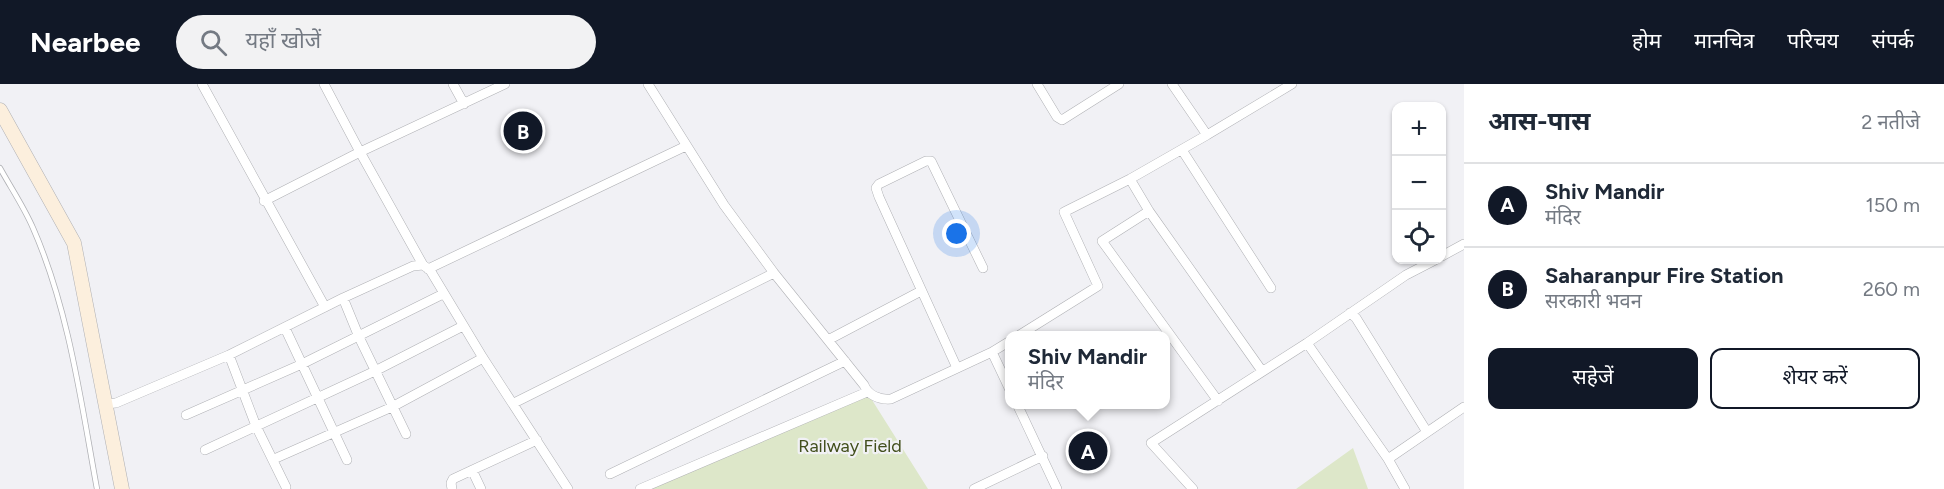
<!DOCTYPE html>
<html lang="hi">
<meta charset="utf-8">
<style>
body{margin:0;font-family:Figtree,"Noto Sans Devanagari",sans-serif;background:#f2f2f3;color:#1f2937}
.controls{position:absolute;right:18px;top:18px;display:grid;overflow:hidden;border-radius:12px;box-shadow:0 2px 4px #0004}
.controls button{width:54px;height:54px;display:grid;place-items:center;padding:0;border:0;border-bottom:2px solid #e0e1e3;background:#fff;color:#1f2937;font:30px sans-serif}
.you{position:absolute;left:957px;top:150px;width:21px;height:21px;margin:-15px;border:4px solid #fff;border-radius:50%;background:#1a73e8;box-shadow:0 0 0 9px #1a73e833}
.badge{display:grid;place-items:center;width:39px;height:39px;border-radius:50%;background:#111827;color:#fff;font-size:20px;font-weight:700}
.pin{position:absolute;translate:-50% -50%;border:3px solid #fff;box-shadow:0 2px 6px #0006}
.popup{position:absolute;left:1005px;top:247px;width:165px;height:78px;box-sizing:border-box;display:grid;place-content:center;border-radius:12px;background:#fff;filter:drop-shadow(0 2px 4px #0005);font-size:20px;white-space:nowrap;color:#747a83}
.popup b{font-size:22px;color:#1f2937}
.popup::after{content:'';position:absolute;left:50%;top:100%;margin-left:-12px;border:12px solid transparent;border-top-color:#fff}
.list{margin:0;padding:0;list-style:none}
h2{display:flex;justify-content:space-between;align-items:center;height:78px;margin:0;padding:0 24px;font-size:26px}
h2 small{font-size:20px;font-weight:400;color:#747a83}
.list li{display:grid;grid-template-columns:39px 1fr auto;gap:18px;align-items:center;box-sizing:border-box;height:84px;padding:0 24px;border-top:2px solid #e0e1e3}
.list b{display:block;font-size:22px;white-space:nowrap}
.list p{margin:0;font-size:20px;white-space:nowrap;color:#747a83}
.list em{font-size:20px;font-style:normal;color:#747a83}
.actions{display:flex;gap:12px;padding:18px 24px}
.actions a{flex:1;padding:14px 0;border:2px solid #111827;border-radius:12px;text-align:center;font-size:21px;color:#111827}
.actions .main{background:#111827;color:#fff}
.icon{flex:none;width:33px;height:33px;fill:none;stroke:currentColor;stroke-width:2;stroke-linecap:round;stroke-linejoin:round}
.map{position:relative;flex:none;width:1464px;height:405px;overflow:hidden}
header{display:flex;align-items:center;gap:36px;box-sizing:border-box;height:84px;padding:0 30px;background:#111827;color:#fff}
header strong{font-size:28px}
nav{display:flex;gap:33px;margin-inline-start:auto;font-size:21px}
.search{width:420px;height:54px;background:#f2f2f3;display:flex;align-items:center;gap:15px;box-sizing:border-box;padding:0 21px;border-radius:33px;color:#747a83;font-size:22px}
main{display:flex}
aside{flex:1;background:#fff}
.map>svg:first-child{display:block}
</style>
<header>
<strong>Nearbee</strong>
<div class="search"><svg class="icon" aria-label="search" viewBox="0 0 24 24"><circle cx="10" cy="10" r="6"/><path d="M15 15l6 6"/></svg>यहाँ खोजें</div>
<nav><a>होम</a><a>मानचित्र</a><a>परिचय</a><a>संपर्क</a></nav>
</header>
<main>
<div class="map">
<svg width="1464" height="405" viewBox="0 0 1464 405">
<rect width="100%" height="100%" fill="#f1f1f5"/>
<path fill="#dde7c9" d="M867,308L928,405H640Z
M1353,364L1368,405H1296Z"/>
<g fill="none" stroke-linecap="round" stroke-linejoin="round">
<g stroke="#afb0b4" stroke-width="6">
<path id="lane" d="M0,84C11,104 24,123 33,144C69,226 81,318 97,405"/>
</g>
<g stroke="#afb0b4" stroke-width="10">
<path id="street" d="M202,0L325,223
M453,0L464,20
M648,0L724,121L774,189L864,301C868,311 879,316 891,315L992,268L1010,306
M1037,0L1057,33L1062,36L1119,0
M1172,0L1207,51L1292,0
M1182,66L1271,204
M1130,95L1149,127L1262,287
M264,117L360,68L324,0
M1149,127L1102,157L1218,317
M1442,172L1464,160
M423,181L360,68L505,0
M428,185L686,62
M343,214L359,253L406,350
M1350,229L1356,234L1427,348
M285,244L347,376
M1018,252L1098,202L1064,128L1130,95L1207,51
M828,256L921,207
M992,268L1010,257
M229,271L256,342L286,403
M957,284L879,113L876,104L879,100L926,77H931L983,184
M514,319L774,189
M105,320L116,319L229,271L343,214L413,182L423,181L430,186L483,274L568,405
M1017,320L1057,405
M186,331L302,280L443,210
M205,366L375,287L463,242
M274,375L392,323L483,274
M1388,375L1464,323
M472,386L481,405
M610,390L845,277
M452,405L451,399L453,395L537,356
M640,405L867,308
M974,405L1043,372
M1193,405L1151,359L1307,259
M1405,405L1388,375L1307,259L1406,191L1435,176"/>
</g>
<g stroke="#afb0b4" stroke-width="15">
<path id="secondary" d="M0,26L74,159L122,405"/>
</g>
<use href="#lane" stroke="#fff" stroke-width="4.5"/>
<use href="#street" stroke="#fff" stroke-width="9"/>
<use href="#secondary" stroke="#fcefdd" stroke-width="14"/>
</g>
<g text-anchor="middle" stroke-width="4.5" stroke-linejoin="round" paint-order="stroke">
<g font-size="18" fill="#424f1d" stroke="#f1f1f5">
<text x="850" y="368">Railway Field</text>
</g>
</g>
</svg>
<div class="controls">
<button>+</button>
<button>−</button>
<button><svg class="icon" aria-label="locate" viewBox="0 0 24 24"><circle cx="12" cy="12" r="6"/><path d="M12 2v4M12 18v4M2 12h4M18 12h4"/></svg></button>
</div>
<div class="you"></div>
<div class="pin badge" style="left:1088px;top:367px">A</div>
<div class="popup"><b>Shiv Mandir</b>मंदिर</div>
<div class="pin badge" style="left:523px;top:47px">B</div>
</div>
<aside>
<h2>आस-पास<small>2 नतीजे</small></h2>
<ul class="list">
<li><span class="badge">A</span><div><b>Shiv Mandir</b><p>मंदिर</p></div><em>150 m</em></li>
<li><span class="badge">B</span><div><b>Saharanpur Fire Station</b><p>सरकारी भवन</p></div><em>260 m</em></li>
</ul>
<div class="actions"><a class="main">सहेजें</a><a>शेयर करें</a></div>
</aside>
</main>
